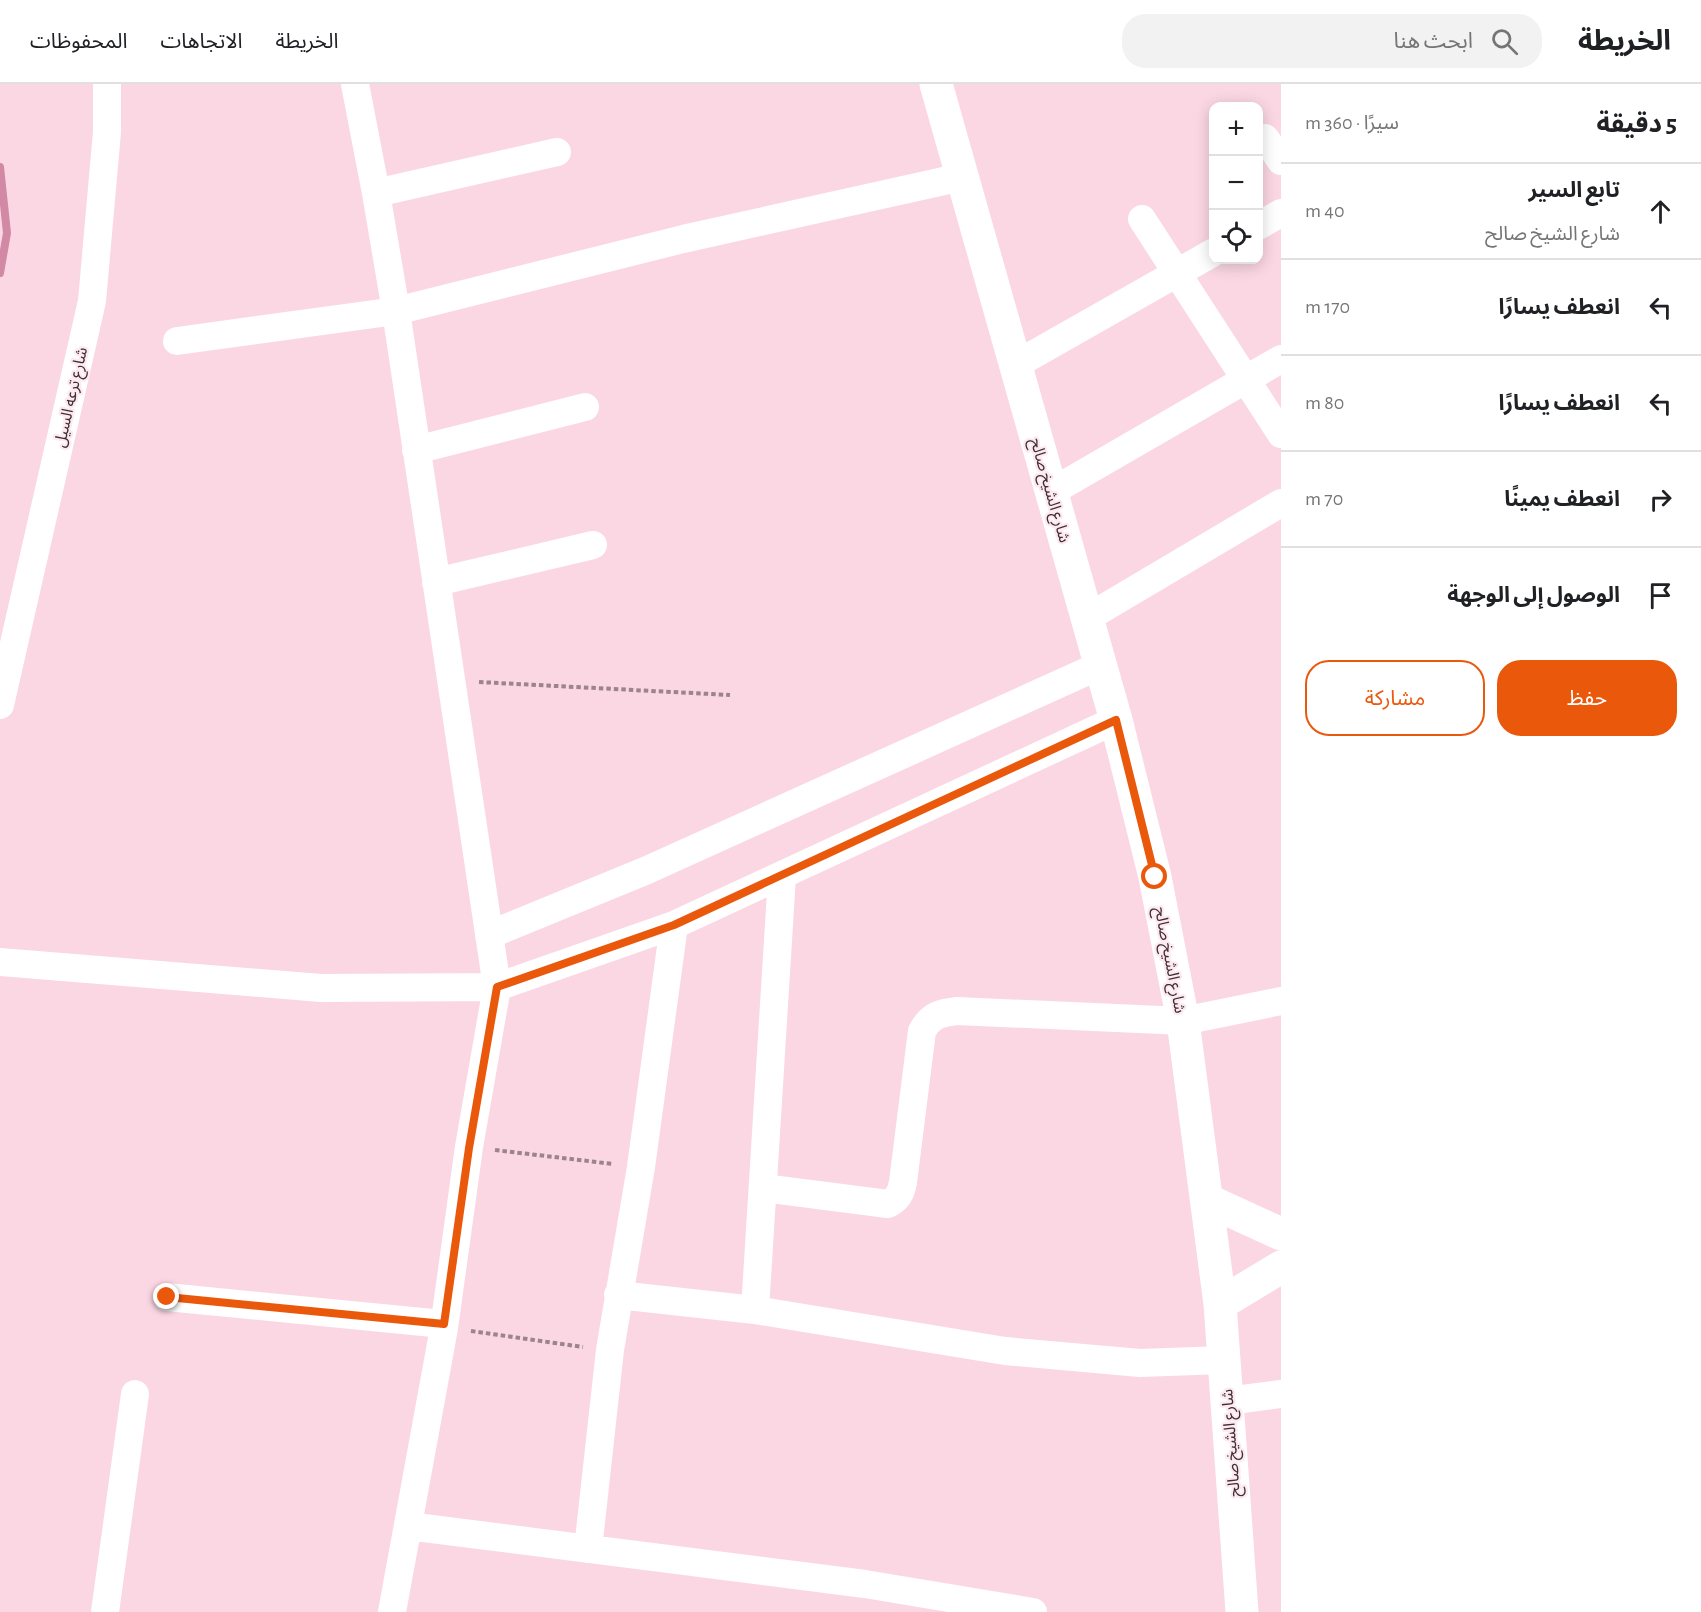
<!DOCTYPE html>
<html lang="ar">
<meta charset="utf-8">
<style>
body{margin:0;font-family:"Alegreya Sans","Noto Sans Arabic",sans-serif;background:#f2f2f2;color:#202124;direction:rtl}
.controls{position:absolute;right:18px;top:18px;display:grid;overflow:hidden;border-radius:12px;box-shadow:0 3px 15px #0003}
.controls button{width:54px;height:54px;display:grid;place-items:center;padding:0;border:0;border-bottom:2px solid #e0e0e0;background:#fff;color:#202124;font:30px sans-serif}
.stop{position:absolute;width:18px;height:18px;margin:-14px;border:4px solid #ea580c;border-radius:50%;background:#fff}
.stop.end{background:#ea580c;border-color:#fff;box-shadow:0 2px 6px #0008}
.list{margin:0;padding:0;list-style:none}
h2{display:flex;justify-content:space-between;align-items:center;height:78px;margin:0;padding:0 24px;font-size:26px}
h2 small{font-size:20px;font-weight:400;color:#757577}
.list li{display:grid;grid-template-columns:39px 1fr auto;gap:18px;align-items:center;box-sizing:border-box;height:96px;padding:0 24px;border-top:2px solid #e0e0e0}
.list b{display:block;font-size:22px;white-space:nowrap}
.list p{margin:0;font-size:20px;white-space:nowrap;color:#757577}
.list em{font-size:20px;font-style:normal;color:#757577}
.actions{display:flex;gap:12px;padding:18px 24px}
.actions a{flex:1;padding:14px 0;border:2px solid #ea580c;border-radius:24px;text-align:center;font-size:21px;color:#ea580c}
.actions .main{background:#ea580c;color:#fff}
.icon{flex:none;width:33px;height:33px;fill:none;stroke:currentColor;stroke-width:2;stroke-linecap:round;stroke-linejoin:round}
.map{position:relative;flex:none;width:1281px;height:1528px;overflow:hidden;direction:ltr}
header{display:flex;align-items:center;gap:36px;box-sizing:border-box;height:84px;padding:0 30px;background:#fff;border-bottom:2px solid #e0e0e0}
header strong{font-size:28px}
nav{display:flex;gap:33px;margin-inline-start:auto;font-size:21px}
.search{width:420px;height:54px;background:#f2f2f2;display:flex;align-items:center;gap:15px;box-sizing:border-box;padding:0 21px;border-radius:24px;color:#757577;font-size:22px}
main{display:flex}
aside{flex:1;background:#fff}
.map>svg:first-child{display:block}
</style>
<header>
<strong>الخريطة</strong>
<div class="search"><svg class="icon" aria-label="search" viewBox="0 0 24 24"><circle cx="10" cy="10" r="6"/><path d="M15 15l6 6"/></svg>ابحث هنا</div>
<nav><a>الخريطة</a><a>الاتجاهات</a><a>المحفوظات</a></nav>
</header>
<main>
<aside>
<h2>5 دقيقة<small>سيرًا · 360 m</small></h2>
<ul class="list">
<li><svg class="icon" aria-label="ahead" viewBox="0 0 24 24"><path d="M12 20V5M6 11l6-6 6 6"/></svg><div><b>تابع السير</b><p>شارع الشيخ صالح</p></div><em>40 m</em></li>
<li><svg class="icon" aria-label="left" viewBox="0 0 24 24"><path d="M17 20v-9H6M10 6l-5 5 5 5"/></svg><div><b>انعطف يسارًا</b></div><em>170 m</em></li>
<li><svg class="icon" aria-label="left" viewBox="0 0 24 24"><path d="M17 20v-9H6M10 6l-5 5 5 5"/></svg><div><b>انعطف يسارًا</b></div><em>80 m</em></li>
<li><svg class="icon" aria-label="right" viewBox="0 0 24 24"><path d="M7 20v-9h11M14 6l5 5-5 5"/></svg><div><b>انعطف يمينًا</b></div><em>70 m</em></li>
<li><svg class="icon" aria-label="arrive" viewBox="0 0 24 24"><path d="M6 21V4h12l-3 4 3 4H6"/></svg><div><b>الوصول إلى الوجهة</b></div></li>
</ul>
<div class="actions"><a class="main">حفظ</a><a>مشاركة</a></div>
</aside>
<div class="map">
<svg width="1281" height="1528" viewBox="0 0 1281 1528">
<rect width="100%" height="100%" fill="#fbd7e3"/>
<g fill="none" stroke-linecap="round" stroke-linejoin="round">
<path stroke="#d28aa4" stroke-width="8" d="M0,83L7,149L0,189"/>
<path stroke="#9d838b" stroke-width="4" stroke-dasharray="4.5 3" stroke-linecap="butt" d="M479,598L730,611
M495,1066L613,1080
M471,1247L583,1263"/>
<path stroke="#fff" stroke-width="28" d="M355,0L376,109L396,227L497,903L469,1063L444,1244L392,1528
M1265,54L1281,77
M376,109L557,68
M1142,135L1281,350
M1258,142L1281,129
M177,257L396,227L683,155L962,93
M1015,281L1214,168
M416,366L585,323
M1051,408L1281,275
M436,498L593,461
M1087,534L1281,419
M0,621L92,217L107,48V0
M489,851L645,787L1101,581
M0,878L321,904L497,903L674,841L1116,636
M763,1104L888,1120C898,1115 901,1109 903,1098L922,947C931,931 940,929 957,927L1183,937L1281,917
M618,1211L755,1226L1005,1267L1140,1279L1224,1276
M167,1213L443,1240
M755,1226L782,792
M1227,1317L1281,1310
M408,1442L865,1500L1033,1528
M588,1465L610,1266L641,1083L674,841
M105,1528L135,1310"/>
<path stroke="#fff" stroke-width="33" d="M936,0L1116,636L1155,793L1183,937L1220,1220L1242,1528
M1207,1116L1281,1150
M1220,1220L1281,1183"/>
</g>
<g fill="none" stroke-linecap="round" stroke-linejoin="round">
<path stroke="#ea580c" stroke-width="8" d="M167,1213L444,1240L469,1064L497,903L674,841L1116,636L1155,793"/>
</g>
<g text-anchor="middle" stroke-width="4.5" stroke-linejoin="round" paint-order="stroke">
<g font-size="16" fill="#3f2e33" stroke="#fceaf0">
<text transform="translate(70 313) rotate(-77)" y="6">شارع ترعه السيل</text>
<text transform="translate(1051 406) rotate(74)" y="6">شارع الشيخ صالح</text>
<text transform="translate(1171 876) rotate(79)" y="6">شارع الشيخ صالح</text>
<text transform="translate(1230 1359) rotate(-94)" y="6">شارع الشيخ صالح</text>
</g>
</g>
</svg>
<div class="controls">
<button>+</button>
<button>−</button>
<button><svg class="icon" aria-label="locate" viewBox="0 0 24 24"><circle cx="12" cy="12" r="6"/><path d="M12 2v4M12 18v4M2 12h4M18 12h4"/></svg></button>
</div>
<div class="stop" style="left:1155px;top:793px"></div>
<div class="stop end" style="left:167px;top:1213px"></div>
</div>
</main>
